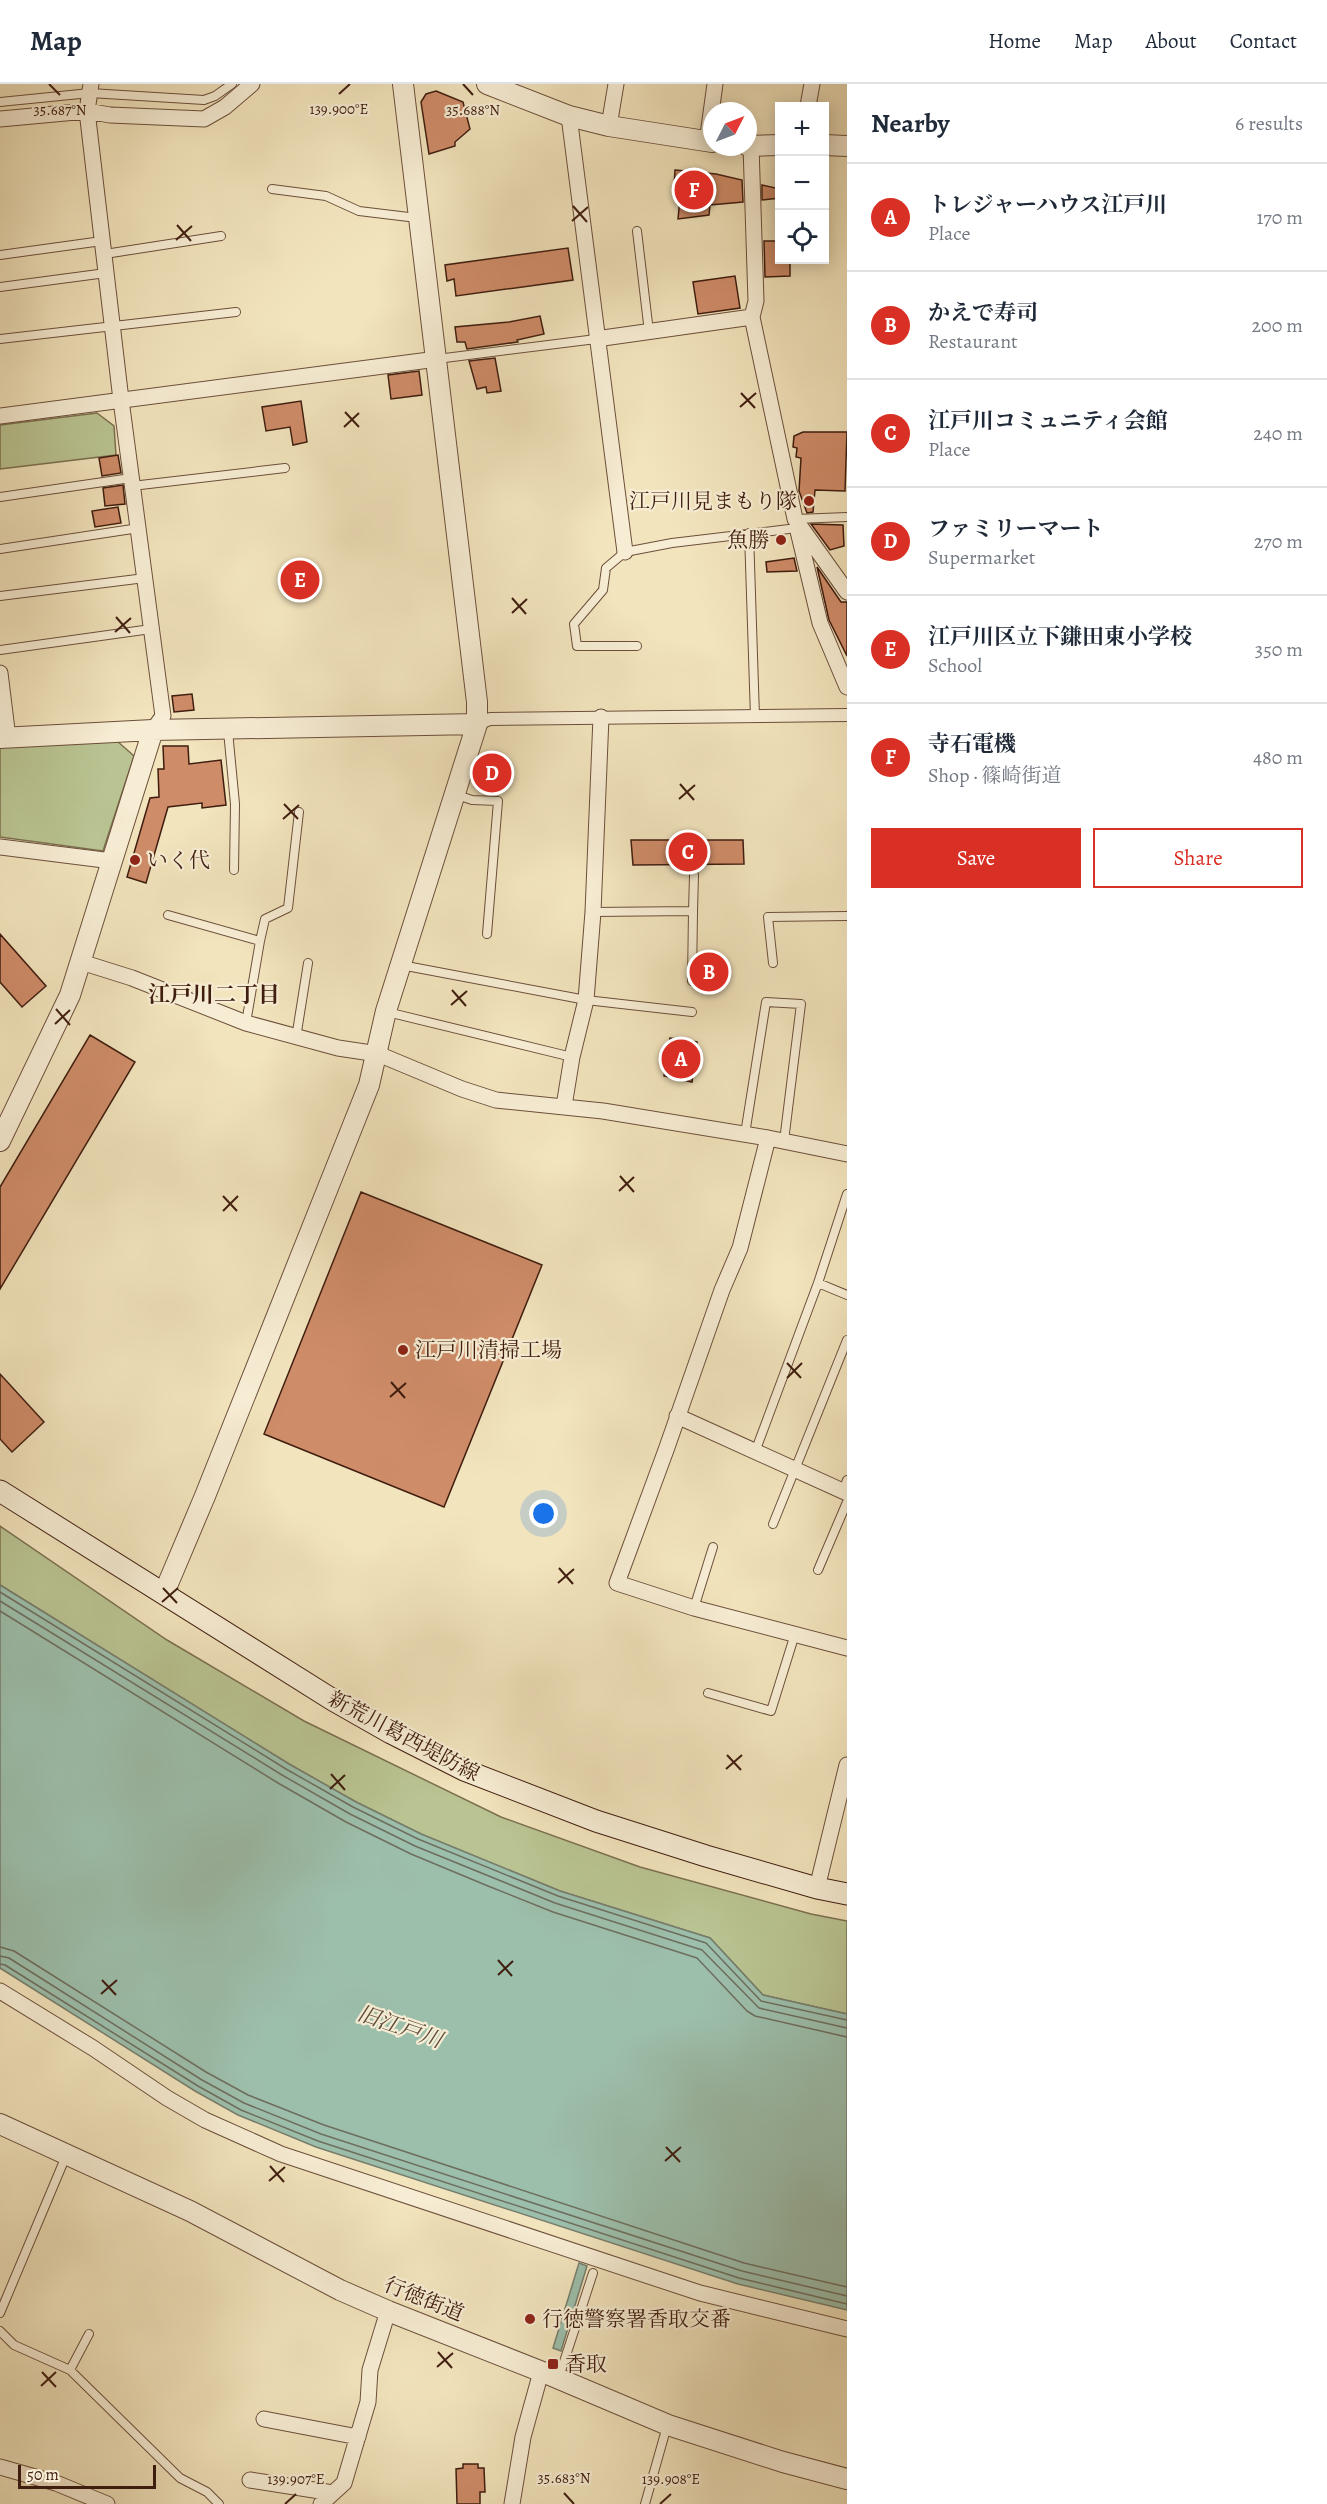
<!DOCTYPE html>
<meta charset="utf-8">
<style>
body{margin:0;font-family:Alegreya,"Noto Serif JP",serif;background:#f2f2f3;color:#1f2937}
.controls{position:absolute;right:18px;top:18px;display:grid;overflow:hidden;border-radius:0px;box-shadow:0 3px 15px #0003}
.controls button{width:54px;height:54px;display:grid;place-items:center;padding:0;border:0;border-bottom:2px solid #e0e1e3;background:#fff;color:#1f2937;font:30px sans-serif}
.compass{position:absolute;left:703px;top:18px;width:54px;height:54px;border-radius:50%;background:#fff;box-shadow:0 3px 15px #0003;rotate:48deg}
.scale{position:absolute;left:18px;bottom:15px;width:138px;box-sizing:border-box;padding-left:6px;border:3px solid #3f1d0f;border-top:0;font-size:16px;line-height:21px;white-space:nowrap;color:#3f1d0f;-webkit-text-stroke:4px #f7edd4;paint-order:stroke}
.you{position:absolute;left:544px;top:1430px;width:21px;height:21px;margin:-15px;border:4px solid #fff;border-radius:50%;background:#1a73e8;box-shadow:0 0 0 9px #1a73e833}
.badge{display:grid;place-items:center;width:39px;height:39px;border-radius:50%;background:#d93025;color:#fff;font-size:20px;font-weight:700}
.pin{position:absolute;translate:-50% -50%;border:3px solid #fff;box-shadow:0 2px 6px #0006}
.list{margin:0;padding:0;list-style:none}
h2{display:flex;justify-content:space-between;align-items:center;height:78px;margin:0;padding:0 24px;font-size:26px}
h2 small{font-size:20px;font-weight:400;color:#747a83}
.list li{display:grid;grid-template-columns:39px 1fr auto;gap:18px;align-items:center;box-sizing:border-box;height:108px;padding:0 24px;border-top:2px solid #e0e1e3}
.list b{display:block;font-size:22px;white-space:nowrap}
.list p{margin:0;font-size:20px;white-space:nowrap;color:#747a83}
.list em{font-size:20px;font-style:normal;color:#747a83}
.actions{display:flex;gap:12px;padding:18px 24px}
.actions a{flex:1;padding:14px 0;border:2px solid #d93025;border-radius:0px;text-align:center;font-size:21px;color:#d93025}
.actions .main{background:#d93025;color:#fff}
.icon{flex:none;width:33px;height:33px;fill:none;stroke:currentColor;stroke-width:2;stroke-linecap:round;stroke-linejoin:round}
.map{position:relative;flex:none;width:847px;height:2420px;overflow:hidden}
header{display:flex;align-items:center;gap:36px;box-sizing:border-box;height:84px;padding:0 30px;background:#fff;border-bottom:2px solid #e0e1e3}
header strong{font-size:28px}
nav{display:flex;gap:33px;margin-inline-start:auto;font-size:21px}
main{display:flex}
aside{flex:1;background:#fff}
.map>svg:first-child{display:block}
</style>
<header>
<strong>Map</strong>
<nav><a>Home</a><a>Map</a><a>About</a><a>Contact</a></nav>
</header>
<main>
<div class="map">
<svg width="847" height="2420" viewBox="0 0 847 2420">
<rect width="100%" height="100%" fill="#f2e4bd"/>
<filter id="stains"><feTurbulence type="fractalNoise" baseFrequency=".00333" numOctaves="4"/><feColorMatrix values="0 0 0 0 .2 0 0 0 0 .09 0 0 0 0 .02 0 0 0 .5 -.17"/></filter>
<radialGradient id="worn" r=".72"><stop offset=".6" stop-color="#630" stop-opacity="0"/><stop offset="1" stop-color="#630" stop-opacity=".3"/></radialGradient>
<path fill="#b9c492" stroke="#7c7050" stroke-width="1.5" d="M97,329L114,342L116,371L0,385V341Z
M117,657L134,672L103,767L0,753V663Z
M0,1442L167,1556L304,1637L501,1733L640,1783L811,1830L847,1837V1930L763,1911L710,1854L560,1807L421,1750L356,1718L289,1680L0,1501Z"/>
<path fill="#9cbfac" stroke="#777e6d" stroke-width="1.5" d="M0,1501L289,1680L356,1718L421,1750L560,1807L710,1854L763,1911L847,1930V2226L738,2200L316,2063L238,2031L195,2007L0,1884Z
M579,2179L587,2182L561,2267L553,2264Z"/>
<g fill="none" stroke-linecap="round" stroke-linejoin="round">
<path stroke="#6e6e5e" stroke-width="1.5" d="M0,1508L286,1685L353,1723L418,1755L558,1812L706,1859L761,1917L847,1936
M0,1517L282,1691L350,1730L415,1762L555,1819L702,1866L759,1924L847,1944
M0,1527L278,1699L346,1738L411,1770L488,1802L553,1828L697,1874L747,1927L755,1932L847,1953
M0,1863L14,1867L206,1988L248,2011L324,2041L744,2179L847,2203
M0,1872L9,1874L202,1996L244,2019L321,2050L742,2187L847,2212
M0,1880L5,1881L198,2002L241,2026L318,2057L739,2194L847,2220"/>
</g>
<path fill="#cf8c69" stroke="#3f1d0f" stroke-width="1.5" d="M436,7L463,18L470,45L455,58V62L429,70L421,18L426,10Z
M675,86L716,90L742,96L743,118L710,121L709,131L678,135L681,104H674Z
M762,101L780,105V114L762,116Z
M764,157H780V176H790V192L765,193Z
M568,164L573,196L456,212L454,195L447,197L445,181Z
M735,192L740,224L698,230L693,198Z
M540,232L544,250L517,256L518,258L467,265L465,258H457L455,243L509,238Z
M495,274L501,307L487,309L486,303L477,305L469,277Z
M419,287L422,311L391,315L388,291Z
M301,317L307,358L293,361L290,343L266,347L262,323Z
M803,348H847L845,407L815,406L813,428L807,429L799,407L801,374L796,373L797,364L793,363L794,352Z
M118,371L121,389L102,392L99,374Z
M123,401L125,420L105,422L103,404Z
M118,423L121,439L95,443L92,427Z
M811,440L843,441L844,462L830,466Z
M794,474L797,487L767,488L766,478Z
M817,483L841,518H847V572L829,536Z
M192,610L194,626L174,628L172,612Z
M163,662H188L189,680L221,676L226,721L202,724V719L168,723L146,799L127,793L150,714L159,713L158,685H164Z
M631,756H743L744,780L633,781Z
M0,850L46,902L22,923L0,898Z
M90,951L135,978L0,1205V1103Z
M670,954L697,958L692,998L664,992Z
M361,1108L542,1181L444,1423L264,1350Z
M0,1290L44,1338L12,1368L0,1355Z
M463,2380H478V2384H484L485,2408H480V2420H457L456,2385L463,2384Z"/>
<g fill="none" stroke-linecap="round" stroke-linejoin="round">
<g stroke="#6c4f3a" stroke-width="10">
<path id="service" d="M0,18L90,9L204,16L215,12L232,0
M272,105L326,112L359,127L417,134
M637,147L649,248
M105,170L221,152
M0,171L102,157
M0,203L106,189
M0,255L236,228
M437,275L596,255
M132,402L285,384
M0,413L131,394
M796,435L847,433
M749,449L755,633
M0,465L139,444
M0,512L145,494
M637,562H577L574,540L603,506L606,484L625,468L672,459L797,444
M0,566L151,545
M228,647L235,720L234,786
M457,711L472,716L498,717L487,850
M593,828L693,827L694,791
M168,831L260,857L246,939
M260,857L265,835L288,824L299,728
M773,879L768,833L847,832
M401,881L586,916L692,928
M692,897L693,827
M387,928L572,973
M296,954L308,879
M745,1050L766,918L801,920L784,1057
M818,1199L847,1211
M755,1368L818,1199L847,1110
M843,1407L847,1396
M773,1440L847,1256
M818,1486L847,1418
M694,1524L713,1463
M708,1609L771,1627L795,1550
M0,2229L66,2072
M0,2247L14,2261L70,2286L180,2394L207,2408L219,2420
M70,2286L89,2250
M559,2293L593,2189
M645,2420L667,2342"/>
</g>
<g stroke="#6c4f3a" stroke-width="14">
<path id="pedestrian" d="M477,640L490,635L847,631"/>
</g>
<g stroke="#6c4f3a" stroke-width="17">
<path id="minor" d="M91,0L87,27L121,316L163,632L153,646
M808,22L812,0
M569,32L625,468
M0,35L87,27L110,31L204,35L225,23L252,0
M609,42L616,0
M707,58L715,0
M751,62L756,217L752,233L795,435L847,508
M596,255L752,233
M0,332L437,275
M797,443L820,539L847,603
M0,589L8,654
M0,763L112,777
M81,878L132,894L246,939L338,964L378,970L462,1005L496,1016L603,1027L768,1054L847,1070
M564,1022L572,973L586,916L593,828L601,633
M768,1054L740,1164L722,1206L666,1366L617,1499L694,1524L847,1564
M677,1332L847,1409
M817,1804L847,1681
M0,1907L93,1964L167,2014L205,2036L281,2070L700,2209L847,2245
M264,2335L358,2353
M0,2383L56,2399L107,2420
M250,2396L333,2409
M321,2420L344,2399L368,2318L370,2286L388,2227
M512,2420L523,2353L541,2288"/>
</g>
<g stroke="#6c4f3a" stroke-width="22">
<path id="tertiary" d="M487,0L569,32L609,42L712,58
M824,61L847,62
M748,62L780,61
M0,654L153,646L477,640
M0,1057L70,911L153,646
M164,1509L205,1412L369,1001L386,927L477,640V618L403,0
M0,2040L190,2127L340,2206L388,2227L550,2291L668,2341L783,2378L847,2395"/>
</g>
<g stroke="#3f1d0f" stroke-width="23">
<path id="secondary" d="M0,1407L333,1616L391,1649L464,1686L596,1737L706,1772L817,1804L847,1810"/>
</g>
<use href="#service" stroke="#f7edd4" stroke-width="8"/>
<use href="#pedestrian" stroke="#f7edd4" stroke-width="12"/>
<use href="#minor" stroke="#f7edd4" stroke-width="15"/>
<use href="#tertiary" stroke="#f7edd4" stroke-width="20"/>
<use href="#secondary" stroke="#f7edd4" stroke-width="21"/>
</g>
<path fill="none" stroke="#3f1d0f" stroke-width="2" d="M49,0L60,11M463,0L473,11M339,10L350,0M573,122L587,138M572,137L588,123M177,141L191,157M176,156L192,142M741,309L755,324M740,323L756,309M345,328L359,343M344,343L359,329M512,514L526,530M512,529L527,515M116,533L130,549M115,548L131,534M680,700L694,716M679,715L695,701M284,720L298,735M283,735L299,721M452,906L466,922M451,921L467,907M56,925L70,941M55,940L70,926M620,1092L634,1108M619,1107L634,1093M223,1112L237,1127M223,1127L238,1112M787,1279L801,1294M787,1294L802,1279M391,1298L405,1314M390,1313L406,1299M559,1484L573,1500M558,1499L574,1485M163,1504L177,1519M162,1518L178,1504M727,1671L741,1686M726,1685L742,1671M331,1690L345,1706M330,1705L345,1691M498,1876L512,1892M498,1891L513,1877M102,1896L116,1911M101,1910L117,1896M666,2063L680,2078M665,2077L681,2063M270,2082L284,2098M269,2097L285,2083M438,2268L452,2284M437,2283L453,2269M42,2288L56,2303M41,2302L56,2288M564,2409L574,2420M285,2420L296,2410M660,2420L671,2410"/>
<g fill="#8f2418" stroke="#f7edd4" stroke-width="2">
<circle cx="809" cy="417" r="6"/>
<circle cx="781" cy="456" r="6"/>
<circle cx="135" cy="776" r="6"/>
<circle cx="403" cy="1266" r="6"/>
<circle cx="530" cy="2235" r="6"/>
<rect x="547" y="2274" width="12" height="12" rx="3"/>
</g>
<g text-anchor="middle" stroke-width="4.5" stroke-linejoin="round" paint-order="stroke">
<g font-size="21" fill="#3f1d0f" stroke="#f7edd4" text-anchor="start">
<text x="797" y="424" text-anchor="end">江戸川見まもり隊</text>
<text x="769" y="463" text-anchor="end">魚勝</text>
<text x="147" y="783">いく代</text>
<text x="415" y="1273">江戸川清掃工場</text>
<text x="542" y="2242">行徳警察署香取交番</text>
<text x="565" y="2287">香取</text>
</g>
<g font-size="21" fill="#3f1d0f" stroke="#f7edd4">
<text transform="translate(404 1652) rotate(28)" y="7">新荒川葛西堤防線</text>
<text transform="translate(424 2215) rotate(22)" y="7">行徳街道</text>
</g>
<g font-size="22" font-weight="bold" fill="#3f1d0f" stroke="#f7edd4">
<text x="214" y="918">江戸川二丁目</text>
</g>
<g font-size="22" font-style="italic" fill="#5b4e3e" stroke="#f7edd4">
<text transform="translate(400 1942) rotate(19)" y="8">旧江戸川</text>
</g>
</g>
<g font-size="15" text-anchor="middle" fill="#3f1d0f" stroke="#f7edd4" stroke-width="4.5" stroke-linejoin="round" paint-order="stroke">
<text x="339" y="30">139.900°E</text>
<text x="60" y="31">35.687°N</text>
<text x="473" y="31">35.688°N</text>
<text x="564" y="2399">35.683°N</text>
<text x="296" y="2400">139.907°E</text>
<text x="671" y="2400">139.908°E</text>
</g>
<rect width="100%" height="100%" filter="url(#stains)"/>
<rect width="100%" height="100%" fill="url(#worn)"/>
</svg>
<div class="controls">
<button>+</button>
<button>−</button>
<button><svg class="icon" aria-label="locate" viewBox="0 0 24 24"><circle cx="12" cy="12" r="6"/><path d="M12 2v4M12 18v4M2 12h4M18 12h4"/></svg></button>
</div>
<svg class="compass" viewBox="-18 -18 36 36"><path d="M0-13l5 13h-10z" fill="#e53935"/><path d="M0 13l5-13h-10z" fill="#747a83"/></svg>
<div class="scale">50 m</div>
<div class="you"></div>
<div class="pin badge" style="left:681px;top:975px">A</div>
<div class="pin badge" style="left:709px;top:888px">B</div>
<div class="pin badge" style="left:688px;top:768px">C</div>
<div class="pin badge" style="left:492px;top:689px">D</div>
<div class="pin badge" style="left:300px;top:496px">E</div>
<div class="pin badge" style="left:694px;top:106px">F</div>
</div>
<aside>
<h2>Nearby<small>6 results</small></h2>
<ul class="list">
<li><span class="badge">A</span><div><b>トレジャーハウス江戸川</b><p>Place</p></div><em>170 m</em></li>
<li><span class="badge">B</span><div><b>かえで寿司</b><p>Restaurant</p></div><em>200 m</em></li>
<li><span class="badge">C</span><div><b>江戸川コミュニティ会館</b><p>Place</p></div><em>240 m</em></li>
<li><span class="badge">D</span><div><b>ファミリーマート</b><p>Supermarket</p></div><em>270 m</em></li>
<li><span class="badge">E</span><div><b>江戸川区立下鎌田東小学校</b><p>School</p></div><em>350 m</em></li>
<li><span class="badge">F</span><div><b>寺石電機</b><p>Shop · 篠崎街道</p></div><em>480 m</em></li>
</ul>
<div class="actions"><a class="main">Save</a><a>Share</a></div>
</aside>
</main>
